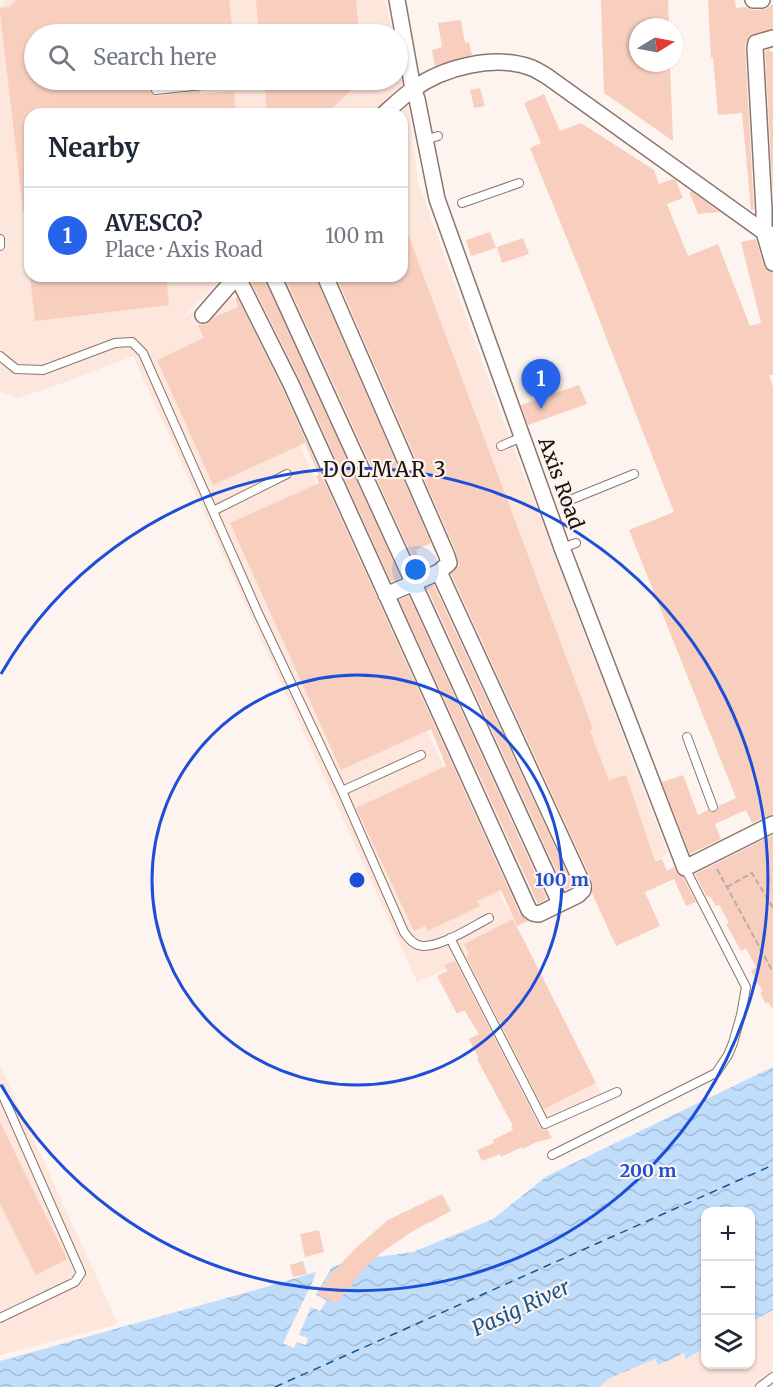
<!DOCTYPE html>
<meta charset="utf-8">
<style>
body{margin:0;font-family:Merriweather,serif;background:#f2f2f3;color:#1f2937}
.controls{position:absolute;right:18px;bottom:18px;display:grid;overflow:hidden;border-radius:12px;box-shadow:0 2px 4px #0004}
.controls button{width:54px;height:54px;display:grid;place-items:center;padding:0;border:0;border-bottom:2px solid #e0e1e3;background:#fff;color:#1f2937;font:30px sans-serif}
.compass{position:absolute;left:629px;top:18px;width:54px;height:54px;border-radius:50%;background:#fff;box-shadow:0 2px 4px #0004;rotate:80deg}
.you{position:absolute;left:416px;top:570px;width:21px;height:21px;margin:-15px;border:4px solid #fff;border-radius:50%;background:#1a73e8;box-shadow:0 0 0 9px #1a73e833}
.badge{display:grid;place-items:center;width:39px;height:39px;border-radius:50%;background:#2563eb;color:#fff;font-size:20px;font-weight:700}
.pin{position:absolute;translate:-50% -50px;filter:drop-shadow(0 2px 3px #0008)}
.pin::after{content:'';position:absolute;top:32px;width:21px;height:18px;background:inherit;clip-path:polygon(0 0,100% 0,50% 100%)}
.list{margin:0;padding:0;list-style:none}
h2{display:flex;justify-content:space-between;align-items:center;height:78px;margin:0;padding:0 24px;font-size:26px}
h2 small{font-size:20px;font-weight:400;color:#747a83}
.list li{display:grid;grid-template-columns:39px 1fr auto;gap:18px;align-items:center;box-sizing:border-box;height:96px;padding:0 24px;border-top:2px solid #e0e1e3}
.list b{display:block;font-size:22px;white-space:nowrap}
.list p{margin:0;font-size:20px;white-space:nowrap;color:#747a83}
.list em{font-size:20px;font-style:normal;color:#747a83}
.icon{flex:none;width:33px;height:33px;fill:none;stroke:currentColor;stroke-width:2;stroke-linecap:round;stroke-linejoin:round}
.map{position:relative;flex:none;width:773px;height:1387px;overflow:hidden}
.search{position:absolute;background:#fff;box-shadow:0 2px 4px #0004;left:24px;top:24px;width:384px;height:66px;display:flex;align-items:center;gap:15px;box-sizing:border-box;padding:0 21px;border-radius:33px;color:#747a83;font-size:22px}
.panel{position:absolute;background:#fff;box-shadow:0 2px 4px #0004;left:24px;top:108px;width:384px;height:174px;border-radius:18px}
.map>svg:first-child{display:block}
</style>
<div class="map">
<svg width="773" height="1387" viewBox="0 0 773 1387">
<defs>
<pattern id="water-waves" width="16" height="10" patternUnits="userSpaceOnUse" patternTransform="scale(1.5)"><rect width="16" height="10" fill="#c1ddfc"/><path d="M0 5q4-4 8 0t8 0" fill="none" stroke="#a5bdd7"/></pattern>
</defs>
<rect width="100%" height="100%" fill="#fdf3ef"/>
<path fill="#fde6db" d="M6,0H385L393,34H34V80H398V58L404,89L375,114H30V276H225L178,322L228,286L505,904L604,1099L542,1128L455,965L417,982L133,356L44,390L16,398L0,391V6Z
M408,103L418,182L502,417L668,854L601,885L402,276V114H396Z
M0,1066L118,1324L0,1355Z
M773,1310V1387H599L610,1378L655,1359L684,1353L687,1359L705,1348L706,1364H750L751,1322Z"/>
<path fill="url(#water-waves)" d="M773,1067V1310L751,1322L750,1212H706L705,1348L686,1359L684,1353L658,1365L655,1359L610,1378L599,1387H0V1361L266,1287L355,1260L413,1252L493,1219L547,1176Z"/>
<path fill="#fdf3ef" d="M334,1263L316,1295L327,1301L320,1311L311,1307L299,1335L308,1338L306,1345L296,1342L294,1348L283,1343L313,1281L317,1268Z"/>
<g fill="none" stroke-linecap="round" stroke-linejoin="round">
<path stroke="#155692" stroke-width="1.5" stroke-dasharray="8 6" stroke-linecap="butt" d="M275,1387L773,1165"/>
</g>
<path fill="#f8cfbe" d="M16,0H229L233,34H34V80H197L155,84L151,87L150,91L157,96L200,91V94L234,91L236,114H30V210L23,211L0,12V8L9,7Z
M256,0H356L359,34H259Z
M601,0H668L669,27H638V63H670L673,141L604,93Z
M708,0H735L736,8L746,7L753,10L766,9L773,4V28L749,36L745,46L754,210H751L742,113L718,115L713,58H711Z
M461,20L465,43L469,42L472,55L435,66L432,50L442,47L438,23Z
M769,49L770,52H773V196L765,51Z
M264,80H362L326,114H267Z
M480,88L485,106L474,108L470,90Z
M544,94L560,131L581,123L654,170L659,184L673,179L676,181L683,198L667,204L688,256L718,244L750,326L761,323L741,242L756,239L764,266L767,270L773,273V375H769L773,387V814L752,823L746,810L715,824L721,839L690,854L662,782L683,775L698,815L708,810L716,812L719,806L736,798L629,530L674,512L587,288L530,148L541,143L524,103Z
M691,191L720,212L698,214L689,192Z
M403,221L593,729L590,731L609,780L626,775L655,861L662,859L667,871L674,867L679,875L683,877L696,902L686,906L674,879L645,892L660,926L616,946L592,893V881L451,574L459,566L456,552L336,276H402Z
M490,232L496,248L471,256L466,240Z
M523,238L529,254L502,263L497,247Z
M30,276H166L169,305L35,321Z
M253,276H263L401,578L391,582L300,380L249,278Z
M284,276H315L431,543L416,550L419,558L414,560Z
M237,297L282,388L520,914L528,921L517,926L501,890L477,901L480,906L428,931L425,926L414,931L356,808L446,766L431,729L341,770L230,523L319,483L316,476L319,475L305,443L213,485L157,360L204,338L198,325L207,324L213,318L238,307L235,298Z
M579,385L587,404L528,425L521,405Z
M434,585L573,886L565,890L427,588Z
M409,596L547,899L538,904L399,600Z
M773,835V1010L768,1002L766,1004L760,993L763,992L751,971L756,967L746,948L741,951L726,924L729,923L719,905L716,906L710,896L707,897L695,874Z
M513,919L596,1083L544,1109L466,956L469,954L464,944Z
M455,961L540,1127L544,1130L547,1129L552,1138L534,1143L523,1149L522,1147L501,1157L500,1154L482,1161L477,1150L494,1143L493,1140L513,1130L511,1126H513L477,1059H479L469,1039L479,1034L464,1010L457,1014L437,976L447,971L444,965Z
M0,1122L67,1259L36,1275L0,1204Z
M442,1194L451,1211L413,1231L381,1253L363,1270L336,1304L317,1294L332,1273L358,1246L388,1220Z
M319,1230L324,1252L305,1257L300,1234Z
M303,1261L307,1274L293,1277L290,1265Z"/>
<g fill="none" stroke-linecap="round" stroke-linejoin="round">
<g stroke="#8b766d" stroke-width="10">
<path id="service" d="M156,90L248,80
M425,140L438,136
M462,203L519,183
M0,239V246
M0,356L16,369L43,370L115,343L132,342L143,353L258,613L342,791L404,932C408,938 412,943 418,945C436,951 473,926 489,918
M501,446L522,437
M570,500L634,474
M213,511L287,474
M562,548L576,543
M687,737L713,807
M342,791L421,755
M450,938L545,1124L617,1092
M0,1089L81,1273L75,1282L0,1318
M552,1155L716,1073L728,1055L733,1043L741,1015L746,987L685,868
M760,1387L773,1377"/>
</g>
<g stroke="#8b766d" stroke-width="18">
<path id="minor" d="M397,0L413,89L417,99L437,199L562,548L685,868L773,824
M753,0H762
M773,38L756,43L755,48L764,210V232L773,263
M384,114C393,106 402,97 412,90C443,67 495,54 532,68C537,70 543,74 548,77L764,232L773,235
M237,276L291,384L529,910L533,913L539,914L578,895L583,890V885L439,572L449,563L447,556L325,276
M273,276L560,903
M203,315L237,276
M386,595L439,572"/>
</g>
<path stroke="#b6ada9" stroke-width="2" stroke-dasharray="6 3" stroke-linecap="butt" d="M717,869L773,972
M727,887L752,873L773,908"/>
<use href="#service" stroke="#fff" stroke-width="8"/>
<use href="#minor" stroke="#fff" stroke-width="15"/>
</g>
<g fill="none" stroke="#1d4ed8" stroke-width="3">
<circle cx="357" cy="880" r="205"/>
<path d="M1 674A411 411 0 1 1 1 1085"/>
</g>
<g text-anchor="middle" stroke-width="4.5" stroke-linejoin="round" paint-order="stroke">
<g font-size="20" fill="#1a120e" stroke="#fdf3ef">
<text transform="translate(561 483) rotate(70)" y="7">Axis Road</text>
</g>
<g font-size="21" letter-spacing="1.5" fill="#1a120e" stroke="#fdf3ef">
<text x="385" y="477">DOLMAR 3</text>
</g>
<g font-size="21" font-style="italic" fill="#155692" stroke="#fdf3ef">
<text transform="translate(521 1308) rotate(-25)" y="7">Pasig River</text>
</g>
</g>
<circle cx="357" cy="880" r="9" fill="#1d4ed8" stroke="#fdf3ef" stroke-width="3"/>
<g font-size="18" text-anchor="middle" font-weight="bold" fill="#1d4ed8" stroke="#fdf3ef" stroke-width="4.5" stroke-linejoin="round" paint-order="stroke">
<text x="562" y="886">100 m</text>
<text x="648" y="1177">200 m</text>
</g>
</svg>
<div class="controls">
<button>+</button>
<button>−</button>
<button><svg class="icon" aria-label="layers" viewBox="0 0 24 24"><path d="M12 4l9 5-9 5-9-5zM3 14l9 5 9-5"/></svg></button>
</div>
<svg class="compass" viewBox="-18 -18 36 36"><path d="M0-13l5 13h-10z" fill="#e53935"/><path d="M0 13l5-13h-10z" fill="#747a83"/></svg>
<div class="you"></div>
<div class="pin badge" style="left:541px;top:409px">1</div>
<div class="search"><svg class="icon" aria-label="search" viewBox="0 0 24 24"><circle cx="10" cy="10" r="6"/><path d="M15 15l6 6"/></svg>Search here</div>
<section class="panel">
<h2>Nearby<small></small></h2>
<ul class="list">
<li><span class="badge">1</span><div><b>AVESCO?</b><p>Place · Axis Road</p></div><em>100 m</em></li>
</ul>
</section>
</div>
